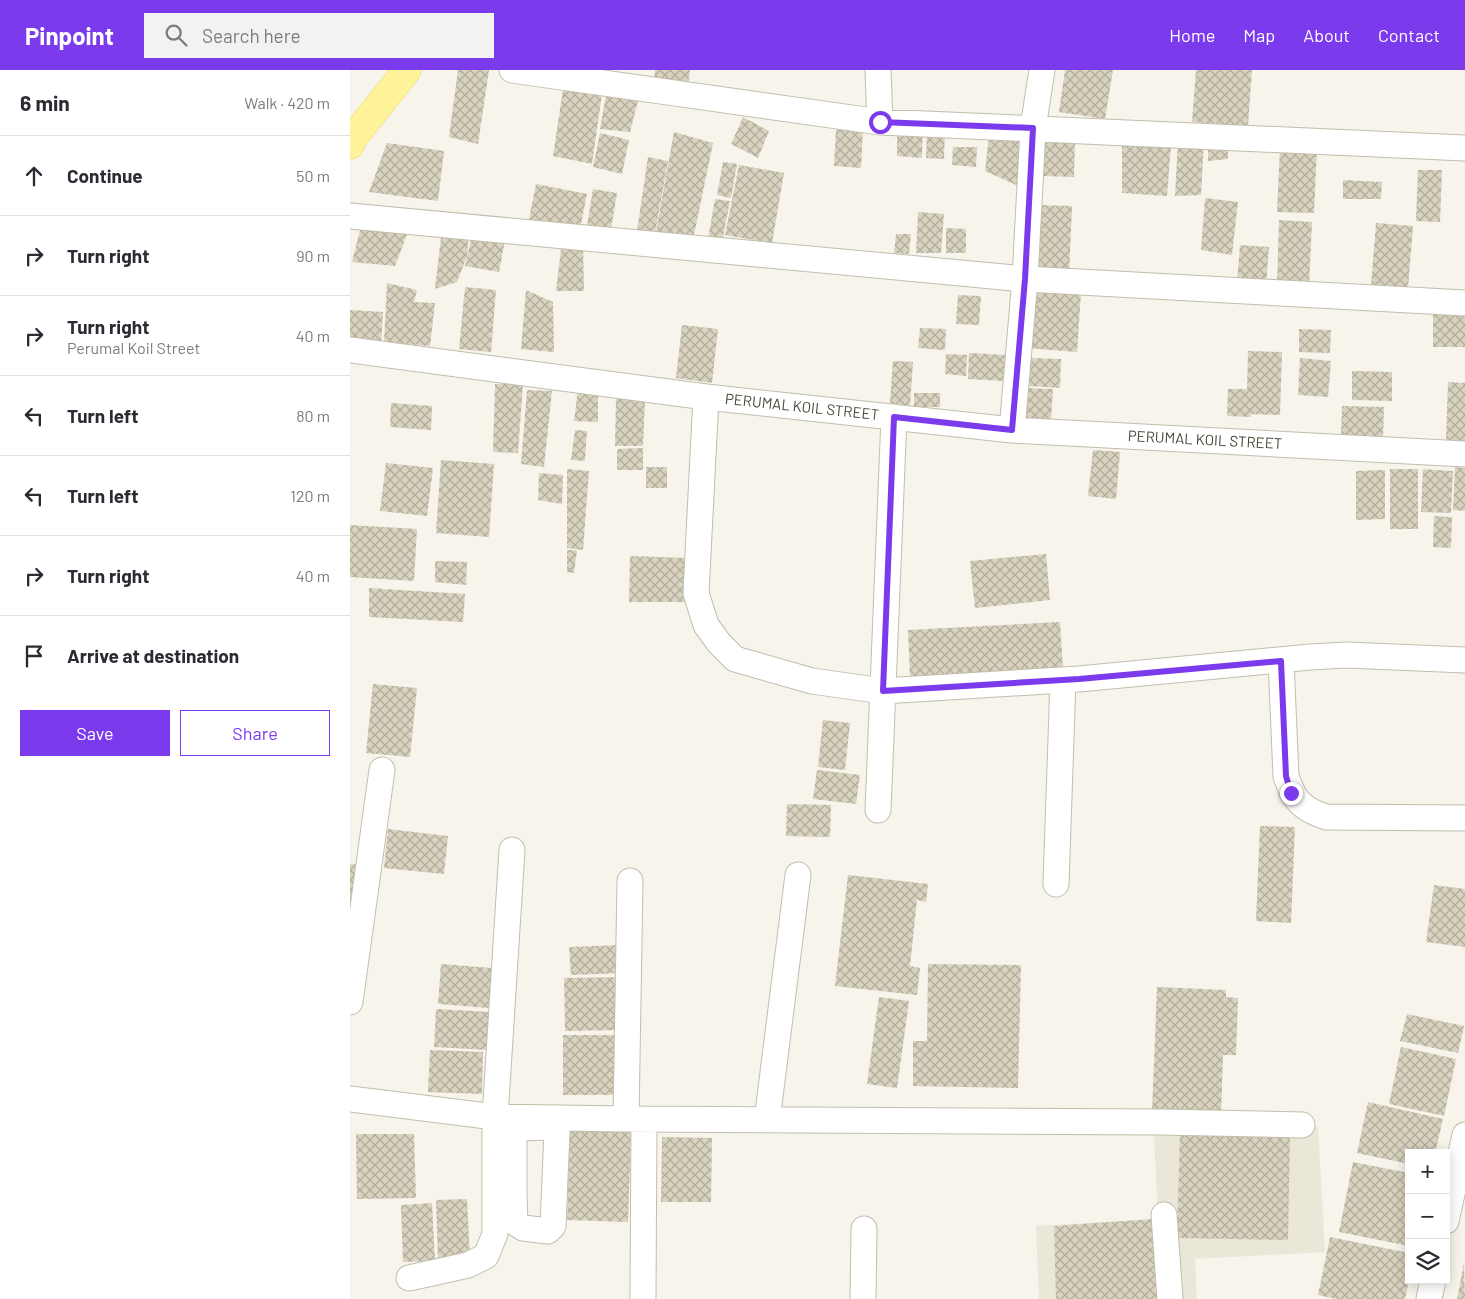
<!DOCTYPE html>
<meta charset="utf-8">
<style>
body{margin:0;font-family:Barlow,sans-serif;background:#f2f2f3;color:#2b2b33}
.controls{position:absolute;right:15px;bottom:15px;display:grid;overflow:hidden;border-radius:0px;box-shadow:0 2px 12px #0003}
.controls button{width:45px;height:45px;display:grid;place-items:center;padding:0;border:0;border-bottom:1px solid #e1e1e2;background:#fff;color:#2b2b33;font:25px sans-serif}
.stop{position:absolute;width:15px;height:15px;margin:-11px;border:4px solid #7c3aed;border-radius:50%;background:#fff}
.stop.end{background:#7c3aed;border-color:#fff;box-shadow:0 1px 5px #0008}
.list{margin:0;padding:0;list-style:none}
h2{display:flex;justify-content:space-between;align-items:center;height:65px;margin:0;padding:0 20px;font-size:21px}
h2 small{font-size:16px;font-weight:400;color:#7c7c81}
.list li{display:grid;grid-template-columns:32px 1fr auto;gap:15px;align-items:center;box-sizing:border-box;height:80px;padding:0 20px;border-top:1px solid #e1e1e2}
.list b{display:block;font-size:19px;white-space:nowrap}
.list p{margin:0;font-size:16px;white-space:nowrap;color:#7c7c81}
.list em{font-size:16px;font-style:normal;color:#7c7c81}
.actions{display:flex;gap:10px;padding:15px 20px}
.actions a{flex:1;padding:11px 0;border:1px solid #7c3aed;border-radius:0px;text-align:center;font-size:18px;color:#7c3aed}
.actions .main{background:#7c3aed;color:#fff}
.icon{flex:none;width:28px;height:28px;fill:none;stroke:currentColor;stroke-width:2;stroke-linecap:round;stroke-linejoin:round}
.map{position:relative;flex:none;width:1115px;height:1229px;overflow:hidden}
header{display:flex;align-items:center;gap:30px;box-sizing:border-box;height:70px;padding:0 25px;background:#7c3aed;color:#fff}
header strong{font-size:24px}
nav{display:flex;gap:28px;margin-inline-start:auto;font-size:18px}
.search{width:350px;height:45px;background:#f2f2f3;display:flex;align-items:center;gap:12px;box-sizing:border-box;padding:0 18px;border-radius:0px;color:#7c7c81;font-size:19px}
main{display:flex}
aside{flex:1;background:#fff}
.map>svg:first-child{display:block}
</style>
<header>
<strong>Pinpoint</strong>
<div class="search"><svg class="icon" aria-label="search" viewBox="0 0 24 24"><circle cx="10" cy="10" r="6"/><path d="M15 15l6 6"/></svg>Search here</div>
<nav><a>Home</a><a>Map</a><a>About</a><a>Contact</a></nav>
</header>
<main>
<aside>
<h2>6 min<small>Walk · 420 m</small></h2>
<ul class="list">
<li><svg class="icon" aria-label="ahead" viewBox="0 0 24 24"><path d="M12 20V5M6 11l6-6 6 6"/></svg><div><b>Continue</b></div><em>50 m</em></li>
<li><svg class="icon" aria-label="right" viewBox="0 0 24 24"><path d="M7 20v-9h11M14 6l5 5-5 5"/></svg><div><b>Turn right</b></div><em>90 m</em></li>
<li><svg class="icon" aria-label="right" viewBox="0 0 24 24"><path d="M7 20v-9h11M14 6l5 5-5 5"/></svg><div><b>Turn right</b><p>Perumal Koil Street</p></div><em>40 m</em></li>
<li><svg class="icon" aria-label="left" viewBox="0 0 24 24"><path d="M17 20v-9H6M10 6l-5 5 5 5"/></svg><div><b>Turn left</b></div><em>80 m</em></li>
<li><svg class="icon" aria-label="left" viewBox="0 0 24 24"><path d="M17 20v-9H6M10 6l-5 5 5 5"/></svg><div><b>Turn left</b></div><em>120 m</em></li>
<li><svg class="icon" aria-label="right" viewBox="0 0 24 24"><path d="M7 20v-9h11M14 6l5 5-5 5"/></svg><div><b>Turn right</b></div><em>40 m</em></li>
<li><svg class="icon" aria-label="arrive" viewBox="0 0 24 24"><path d="M6 21V4h12l-3 4 3 4H6"/></svg><div><b>Arrive at destination</b></div></li>
</ul>
<div class="actions"><a class="main">Save</a><a>Share</a></div>
</aside>
<div class="map">
<svg width="1115" height="1229" viewBox="0 0 1115 1229">
<defs>
<pattern id="building-cross-hatch" width="8" height="8" patternUnits="userSpaceOnUse" patternTransform="scale(1.25)"><rect width="8" height="8" fill="#d8d2bf"/><path d="M0 0l8 8M0 8l8-8" fill="none" stroke="#b1ac9c"/></pattern>
</defs>
<rect width="100%" height="100%" fill="#f6f4eb"/>
<path fill="#eae7d8" d="M968,1057L975,1182L845,1189L847,1229H689L686,1156L808,1149L804,1065Z"/>
<path fill="url(#building-cross-hatch)" d="M108,0H139L128,74L99,67Z
M305,0H340L338,16L304,12Z
M715,0H763L755,49L709,42Z
M846,0H902L898,56L842,52Z
M214,13L253,17L242,94L203,86Z
M257,19L290,23L280,62L250,59Z
M393,47L419,61L408,88L381,74Z
M547,56L573,57L572,88L547,86Z
M486,59L513,60L511,98L484,96Z
M577,59H595L594,89L576,88Z
M324,62L363,73L343,170L305,167Z
M250,63L279,70L272,104L243,97Z
M639,65L674,67L673,118L635,101Z
M858,69L878,70V89L858,91Z
M692,70L725,71L724,107L691,106Z
M828,70H854L851,125L825,126Z
M37,73L94,81L88,131L19,122Z
M772,73L821,75L817,126L772,123Z
M603,77H627L626,97L602,95Z
M930,77L967,78L964,143L927,142Z
M298,87L318,91L305,163L287,161Z
M373,92L387,94L381,128L367,125Z
M389,95L434,103L422,173L375,165Z
M1068,100H1092L1090,152L1066,151Z
M993,110L1032,112L1031,129H993Z
M186,114L237,124L229,164L178,154Z
M243,119L267,123L260,165L236,162Z
M855,128L888,132L882,185L851,180Z
M365,129L380,131L372,172L358,169Z
M690,135L722,136L719,207L687,206Z
M568,142L594,144L591,183H566Z
M929,150L962,152L959,217L927,215Z
M1026,153L1063,156L1058,219L1021,216Z
M11,156L58,162L45,196L2,192Z
M596,158L616,159V183H596Z
M92,159L119,162L117,186L107,212L85,219Z
M123,161L156,165L149,202L115,196Z
M546,164H561L559,184L544,183Z
M212,171L233,175L234,221H206Z
M890,175L919,177L916,215L887,213Z
M37,213L67,220L64,232L85,233L80,276L34,272Z
M115,217L146,220L141,282L109,279Z
M679,219L731,222L727,282L676,278Z
M176,220L203,232L204,282L171,279Z
M608,225L631,226L629,255L606,254Z
M1083,236L1115,237V277H1083Z
M0,240L33,242L31,274L0,272Z
M332,255L368,259L362,313L326,308Z
M570,258L596,259L595,280L568,278Z
M949,259L981,260L980,283L949,282Z
M898,281L932,282L930,345L901,344V347L877,346L878,319H897Z
M619,283L656,285L654,311L618,309Z
M596,284L617,285L616,306L595,304Z
M679,288L711,289L710,318L678,316Z
M950,288L981,291L978,327L948,325Z
M543,291L563,292L560,336L540,334Z
M1002,301L1042,302V331L1002,330Z
M1098,312L1115,313V371L1096,370Z
M145,314H173L168,383L143,382Z
M673,318L703,319L701,350L671,348Z
M228,319H248V352L224,351Z
M177,320L202,321L194,397L171,394Z
M564,323H590V337H564Z
M266,328H295L293,376H265Z
M41,333L82,336L81,360L40,357Z
M992,336L1034,337L1033,367L991,365Z
M225,360L237,361L235,391L221,390Z
M293,378V400H267V379Z
M743,380L770,382L766,429L738,426Z
M91,390L144,394L139,467L86,463Z
M36,393L83,398L77,446L30,441Z
M296,397H317V418H296Z
M1105,397L1115,398V441L1103,440Z
M217,399L239,401L233,480L217,478Z
M1040,399H1068V459H1040Z
M1073,399L1103,401L1101,443L1071,442Z
M1035,400V449L1006,450V401Z
M189,403L213,405L212,434L188,430Z
M1084,446L1102,447L1101,478L1083,477Z
M0,455L67,459L64,511L0,507Z
M217,480H227L224,503L217,502Z
M696,484L700,530L625,538L620,491Z
M280,486L337,488V532H279Z
M85,491L117,492L116,515L85,512Z
M19,518L115,524L113,552L19,547Z
M710,552L713,600L560,608L558,560Z
M23,614L67,618L60,687L16,683Z
M473,650L500,653L495,700L468,697Z
M467,700L510,705L506,734L463,729Z
M437,734L481,735L480,767L436,766Z
M910,756L945,757L941,853L906,851Z
M38,759L98,766L94,804L34,798Z
M0,794L10,795L0,848Z
M498,805L578,814L576,832L567,830L560,896L570,898L567,925L485,916Z
M1084,815L1115,819V877L1076,872Z
M271,875L272,903L221,905L219,877Z
M91,894L142,898L139,938L88,934Z
M578,894L671,895L668,1018L563,1016V971H577Z
M273,907V960L215,961L214,908Z
M807,917L876,920V927L888,928L886,985H873L871,1046L802,1043Z
M529,927L559,931L547,1018L517,1014Z
M86,939L141,942L139,980L84,977Z
M1057,944L1114,956L1108,983L1050,971Z
M213,965H273V1025H213Z
M1051,977L1106,989L1094,1046L1039,1034Z
M80,980L133,982L132,1024L78,1022Z
M1018,1032L1093,1049L1085,1083H1059V1094L1007,1083Z
M220,1060L281,1062L278,1152L217,1150Z
M830,1062L940,1065L938,1170L827,1168Z
M6,1064H64L66,1128L7,1129Z
M312,1067L362,1068L361,1132H311Z
M1003,1092L1059,1103V1176L989,1162Z
M117,1129L120,1189L88,1191L86,1130Z
M82,1133L85,1191L53,1192L51,1135Z
M803,1149L810,1229H706L704,1156Z
M980,1167L1059,1183V1210L1055,1229H986L968,1225Z
M1114,1193L1115,1229H1107Z"/>
<g fill="none" stroke-linecap="round" stroke-linejoin="round">
<g stroke="#c2beac" stroke-width="27">
<path id="minor" d="M162,0L530,52L1115,78
M528,0L530,52
M0,146L675,209L1115,233
M0,280L356,327L662,360L1115,384
M356,327L346,523L356,555L369,573L385,589L462,611L533,621L729,609L960,587L997,585L1115,590
M662,360L675,209L683,58L692,0
M931,591L936,706C944,731 952,739 976,747L1115,748
M528,740L544,347
M706,814L713,610
M0,932L32,700
M0,1029L145,1047L276,1049L810,1052L952,1055
M276,1049L280,811
M417,1050L448,805
M164,1080V1125
M145,1083L164,1080V1062L167,1058L201,1057L207,1061L203,1156L198,1161L173,1158L165,1153L164,1125L145,1123
M814,1145L820,1229
M1096,1151L1115,1065
M59,1208L118,1195L136,1186L145,1164V1047L162,780
M293,1229L294,1049
M513,1229L514,1159
M1079,1229L1083,1210"/>
</g>
<g stroke="#e8d666" stroke-width="29">
<path id="major" d="M0,75L3,68L57,0"/>
</g>
<use href="#minor" stroke="#fff" stroke-width="25"/>
<use href="#major" stroke="#fff39a" stroke-width="28"/>
</g>
<g fill="none" stroke-linecap="round" stroke-linejoin="round">
<path stroke="#7c3aed" stroke-width="6" d="M530,52L683,58L675,209L662,360L544,347L533,621L729,609L931,591L936,706L941,723"/>
</g>
<g text-anchor="middle" stroke-width="4" stroke-linejoin="round" paint-order="stroke">
<g font-size="15" fill="#4a4638" stroke="#fff">
<text transform="translate(452 337) rotate(6)" y="5">PERUMAL KOIL STREET</text>
<text transform="translate(855 370) rotate(3)" y="5">PERUMAL KOIL STREET</text>
</g>
</g>
</svg>
<div class="controls">
<button>+</button>
<button>−</button>
<button><svg class="icon" aria-label="layers" viewBox="0 0 24 24"><path d="M12 4l9 5-9 5-9-5zM3 14l9 5 9-5"/></svg></button>
</div>
<div class="stop" style="left:530px;top:52px"></div>
<div class="stop end" style="left:941px;top:723px"></div>
</div>
</main>
